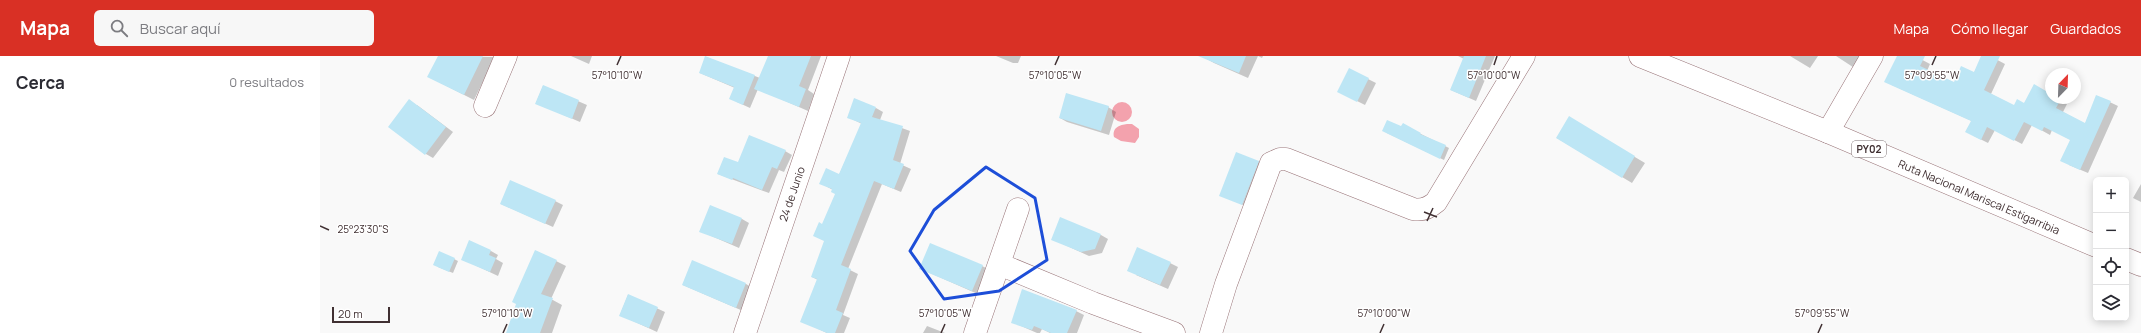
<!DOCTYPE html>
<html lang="es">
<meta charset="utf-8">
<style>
body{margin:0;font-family:Manrope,sans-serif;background:#f7f7f7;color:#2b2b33}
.controls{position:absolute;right:12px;bottom:12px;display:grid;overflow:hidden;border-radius:6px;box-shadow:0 2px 10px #0003}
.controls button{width:36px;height:36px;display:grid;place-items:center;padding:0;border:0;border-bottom:1px solid #e1e1e2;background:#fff;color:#2b2b33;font:20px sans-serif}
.compass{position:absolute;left:1725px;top:12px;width:36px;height:36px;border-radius:50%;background:#fff;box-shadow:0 2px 10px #0003;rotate:23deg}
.scale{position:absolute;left:12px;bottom:10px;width:58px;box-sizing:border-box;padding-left:4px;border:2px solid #403032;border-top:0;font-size:11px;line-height:14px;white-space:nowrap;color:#403032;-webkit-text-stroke:3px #fff;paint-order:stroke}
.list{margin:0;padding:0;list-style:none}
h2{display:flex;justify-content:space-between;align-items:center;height:52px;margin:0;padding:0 16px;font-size:17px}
h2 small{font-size:13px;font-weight:400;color:#7c7c81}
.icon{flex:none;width:22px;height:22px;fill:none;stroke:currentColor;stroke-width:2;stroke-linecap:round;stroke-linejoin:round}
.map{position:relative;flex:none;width:1821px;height:277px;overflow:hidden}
header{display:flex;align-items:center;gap:24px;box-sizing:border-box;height:56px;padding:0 20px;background:#d93025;color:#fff}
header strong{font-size:19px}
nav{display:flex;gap:22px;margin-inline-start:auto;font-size:14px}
.search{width:280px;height:36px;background:#f7f7f7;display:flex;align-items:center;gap:10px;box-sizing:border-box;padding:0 14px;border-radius:6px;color:#7c7c81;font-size:15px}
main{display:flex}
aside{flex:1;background:#fff}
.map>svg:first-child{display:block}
</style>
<header>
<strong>Mapa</strong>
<div class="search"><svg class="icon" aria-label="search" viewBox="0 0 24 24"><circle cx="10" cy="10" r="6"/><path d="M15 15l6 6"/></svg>Buscar aquí</div>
<nav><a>Mapa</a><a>Cómo llegar</a><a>Guardados</a></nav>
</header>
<main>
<aside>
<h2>Cerca<small>0 resultados</small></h2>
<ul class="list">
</ul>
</aside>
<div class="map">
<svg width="1821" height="277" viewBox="0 0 1821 277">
<rect width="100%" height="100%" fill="#f9f9f9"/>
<path fill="#f3a2ad" d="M792 56a10 10 0 1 1 20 0a10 10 0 1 1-20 0Z
M807,68H812L819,73V81L815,87L801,85L794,81C792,71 800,69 807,68Z"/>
<path fill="#0003" d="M119,0L175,1L154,44L109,21Z
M251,0H272L269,8Z
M449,0H501L488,34L494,38L488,55L438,33L430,52L417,46L415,32L380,17L386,1L440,22Z
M676,0H701L698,7H693Z
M886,0H943L942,2L938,0L928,22L894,7L885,2Z
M1138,0H1175L1156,45L1131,34L1144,3Z
M1470,0H1498L1490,12Z
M1516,0H1548L1539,15Z
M1578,0H1595L1610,8L1607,15L1634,28L1654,17L1662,0H1670L1685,8L1671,38L1694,50L1731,39V42H1737L1747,48L1743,56L1765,68L1777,40L1798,50L1768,117L1749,109L1751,84L1732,74L1730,79L1712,69L1702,88L1675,74L1668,87L1654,80L1652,65L1572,29Z
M1048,23L1056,27L1045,49L1025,39Z
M223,30L267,49L260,66L216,47Z
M97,49L133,76L113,102L106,98Z
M788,51L796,56L789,79L747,66L740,62Z
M556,52L563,56L560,64L590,75L580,108L591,113L581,136L562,128L528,213L538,218L523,259L530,262L524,277H507L481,265L498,224L492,221L505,185L503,169L516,138L513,134L500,127L519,119L542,68L528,61Z
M1249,62L1325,107L1312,127L1237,82Z
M1083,69L1129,92L1124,104L1067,77L1082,72Z
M465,95L472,99L464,116L459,114L449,137L398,118L418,107Z
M938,105L946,110L930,152L901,139Z
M1821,128V146L1813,142Z
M235,145L243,149L233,171L181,148Z
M422,163L429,167L419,192L380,175Z
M781,179L788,183L782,197L769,200L732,183Z
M171,195L178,199L176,203L183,207L178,220L142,203Z
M216,195L246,210L231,243L242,249L232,277H187Z
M134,203L138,205L133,217L118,211Z
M850,207L858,211L848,233L816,219Z
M662,210L670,214L660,239L601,213Z
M426,228L433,232L423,255L363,229Z
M308,239L345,256L337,276L300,259Z
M756,255L764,259L757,277H730L722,273L720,277H717L692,266Z
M607,270L625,277H603Z"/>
<path fill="#bde6f5" d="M118,0H163L144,39L107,21Z
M385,0L435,19L423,49L409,43L414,31L379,17Z
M448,0H491L479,30L486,33L479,51L434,33Z
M878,0H926L919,17Z
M1144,0H1166L1149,42L1130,34Z
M1577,0H1605L1600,10L1634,26L1641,10L1654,16L1661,0H1680L1664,34L1694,49L1697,43L1704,47L1714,28L1731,38V42L1741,43L1736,52L1765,67L1776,39L1791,45L1760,114L1740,105L1750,84L1724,71L1722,75L1704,66L1694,85L1667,71L1661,84L1645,76L1651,65L1564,26Z
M1029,12L1049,22L1037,46L1017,36Z
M223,29L259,44L252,63L215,48Z
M746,37L789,50L781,75L739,62Z
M534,42L556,51L552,61L583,70L573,104L584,108L574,133L554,125L521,209L531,213L516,254L523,257L515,277H507L480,266L497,223L491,221L504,185L493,180L499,166L502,168L515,138L511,136L512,133L499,128L506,112L519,118L541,67L527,62Z
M89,43L126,71L105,99L68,71Z
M1249,60L1315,100L1302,122L1236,82Z
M1067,64L1081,70L1083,67L1101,77L1100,78L1126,89L1120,103L1062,75Z
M429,79L466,94L457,113L452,111L442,134L413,122L412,124L397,118L404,101L418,106Z
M916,96L939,105L922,149L899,140Z
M190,124L236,144L225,168L180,148Z
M390,149L422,162L412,188L379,176Z
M740,161L781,178L775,193L761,196L731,184Z
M149,184L171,194L169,199L176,202L170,216L141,204Z
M610,187L663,209L652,235L599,213Z
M817,191L851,206L840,229L807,215Z
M215,194L237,204L221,238L233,242L220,277H186L196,248L192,246Z
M119,195L135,202L129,216L113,209Z
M372,204L426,227L416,252L362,229Z
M702,233L757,254L747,277H731L714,270L712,274L691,267Z
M308,238L338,251L329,272L299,260Z"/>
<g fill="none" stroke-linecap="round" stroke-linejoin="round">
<g stroke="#987377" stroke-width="23">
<path id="minor" d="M165,50L186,0
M1508,76L1552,0
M679,208L773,247L854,277
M425,277L519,0
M655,277L698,153
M891,277L906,228L951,107L960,103H966L1093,153C1102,155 1109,152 1116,146L1204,0"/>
</g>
<g stroke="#987377" stroke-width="23">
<path id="primary" d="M1320,0L1508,76L1776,190
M1806,203L1821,209"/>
</g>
<use href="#minor" stroke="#fff" stroke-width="22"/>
<use href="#primary" stroke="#fff" stroke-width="22"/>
</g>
<path fill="none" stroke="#1d4ed8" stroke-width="3" stroke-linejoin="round" d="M666,111L715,142L727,204L679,235L624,243L590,195L614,154Z"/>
<path fill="none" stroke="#403032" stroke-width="1.5" d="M297,9L301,0M735,9L739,0M1174,9L1177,0M1612,9L1616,0M1104,156L1117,161M1107,165L1113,152M0,170L9,174M183,277L187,268M621,277L625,268M1060,277L1064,268M1498,277L1502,268"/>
<g text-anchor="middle" stroke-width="3" stroke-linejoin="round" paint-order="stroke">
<rect fill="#fff" stroke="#796e70" stroke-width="1" x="1532" y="85" width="34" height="16" rx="3"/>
<g font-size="10" font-weight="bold" fill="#403032">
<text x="1549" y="97">PY02</text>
</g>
<g font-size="11" fill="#403032" stroke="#fff">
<text transform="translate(472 138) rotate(-71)" y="4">24 de Junio</text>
<text transform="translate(1659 141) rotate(23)" y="4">Ruta Nacional Mariscal Estigarribia</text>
</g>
</g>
<g font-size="10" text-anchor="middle" fill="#403032" stroke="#fff" stroke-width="3" stroke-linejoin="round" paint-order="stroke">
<text x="297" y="23">57°10'10"W</text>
<text x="735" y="23">57°10'05"W</text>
<text x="1174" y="23">57°10'00"W</text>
<text x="1612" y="23">57°09'55"W</text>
<text x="43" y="177">25°23'30"S</text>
<text x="187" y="261">57°10'10"W</text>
<text x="625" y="261">57°10'05"W</text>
<text x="1064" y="261">57°10'00"W</text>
<text x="1502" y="261">57°09'55"W</text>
</g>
</svg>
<div class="controls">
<button>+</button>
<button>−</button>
<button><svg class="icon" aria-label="locate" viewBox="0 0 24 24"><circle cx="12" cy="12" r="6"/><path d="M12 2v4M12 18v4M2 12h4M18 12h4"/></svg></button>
<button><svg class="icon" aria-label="layers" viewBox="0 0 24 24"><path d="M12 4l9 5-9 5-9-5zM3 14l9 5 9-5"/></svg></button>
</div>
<svg class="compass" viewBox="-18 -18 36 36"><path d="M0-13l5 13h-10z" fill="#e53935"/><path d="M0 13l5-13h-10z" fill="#7c7c81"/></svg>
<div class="scale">20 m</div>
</div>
</main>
